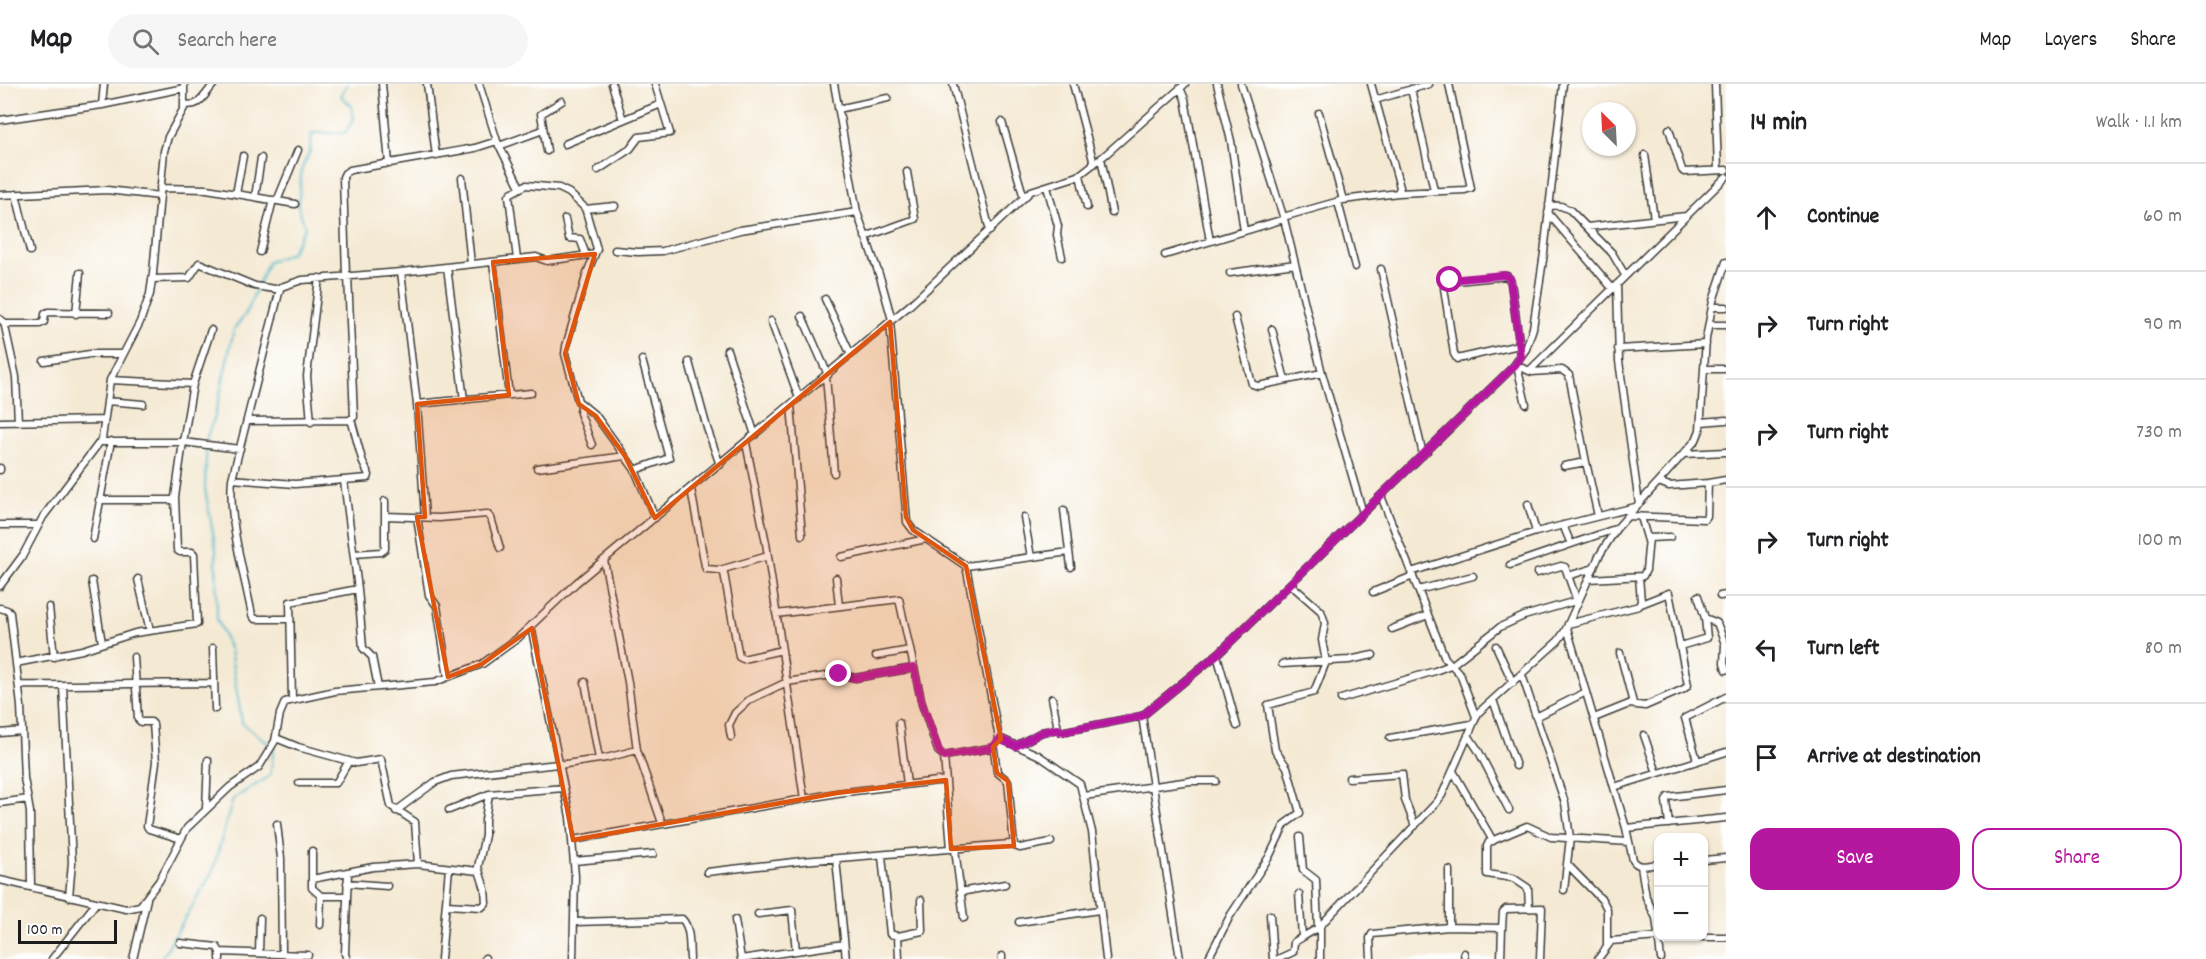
<!DOCTYPE html>
<meta charset="utf-8">
<style>
body{margin:0;font-family:Dekko,sans-serif;background:#f6f6f6;color:#202124}
.controls{position:absolute;right:18px;bottom:18px;display:grid;overflow:hidden;border-radius:12px;box-shadow:0 2px 4px #0004}
.controls button{width:54px;height:54px;display:grid;place-items:center;padding:0;border:0;border-bottom:2px solid #e0e0e0;background:#fff;color:#202124;font:30px sans-serif}
.compass{position:absolute;left:1582px;top:18px;width:54px;height:54px;border-radius:50%;background:#fff;box-shadow:0 2px 4px #0004;rotate:336deg}
.scale{position:absolute;left:18px;bottom:15px;width:99px;box-sizing:border-box;padding-left:6px;border:3px solid #1c1c1c;border-top:0;font-size:16px;line-height:21px;white-space:nowrap;color:#1c1c1c;-webkit-text-stroke:4px #fff;paint-order:stroke}
.stop{position:absolute;width:18px;height:18px;margin:-14px;border:4px solid #b5179e;border-radius:50%;background:#fff}
.stop.end{background:#b5179e;border-color:#fff;box-shadow:0 2px 6px #0008}
.list{margin:0;padding:0;list-style:none}
h2{display:flex;justify-content:space-between;align-items:center;height:78px;margin:0;padding:0 24px;font-size:26px}
h2 small{font-size:20px;font-weight:400;color:#757577}
.list li{display:grid;grid-template-columns:39px 1fr auto;gap:18px;align-items:center;box-sizing:border-box;height:108px;padding:0 24px;border-top:2px solid #e0e0e0}
.list b{display:block;font-size:22px;white-space:nowrap}
.list em{font-size:20px;font-style:normal;color:#757577}
.actions{display:flex;gap:12px;padding:18px 24px}
.actions a{flex:1;padding:14px 0;border:2px solid #b5179e;border-radius:18px;text-align:center;font-size:21px;color:#b5179e}
.actions .main{background:#b5179e;color:#fff}
.icon{flex:none;width:33px;height:33px;fill:none;stroke:currentColor;stroke-width:2;stroke-linecap:round;stroke-linejoin:round}
.map{position:relative;flex:none;width:1726px;height:875px;overflow:hidden}
header{display:flex;align-items:center;gap:36px;box-sizing:border-box;height:84px;padding:0 30px;background:#fff;border-bottom:2px solid #e0e0e0}
header strong{font-size:28px}
nav{display:flex;gap:33px;margin-inline-start:auto;font-size:21px}
.search{width:420px;height:54px;background:#f6f6f6;display:flex;align-items:center;gap:15px;box-sizing:border-box;padding:0 21px;border-radius:33px;color:#757577;font-size:22px}
main{display:flex}
aside{flex:1;background:#fff}
.map>svg:first-child{display:block}
</style>
<header>
<strong>Map</strong>
<div class="search"><svg class="icon" aria-label="search" viewBox="0 0 24 24"><circle cx="10" cy="10" r="6"/><path d="M15 15l6 6"/></svg>Search here</div>
<nav><a>Map</a><a>Layers</a><a>Share</a></nav>
</header>
<main>
<div class="map">
<svg width="1726" height="875" viewBox="0 0 1726 875">
<rect width="100%" height="100%" fill="#fff"/>
<filter id="ink" filterUnits="userSpaceOnUse"><feTurbulence type="fractalNoise" baseFrequency=".0167" numOctaves="2"/><feDisplacementMap in="SourceGraphic" scale="12" xChannelSelector="R" yChannelSelector="G"/><feConvolveMatrix kernelMatrix="1 2 1 2 8 2 1 2 1" color-interpolation-filters="sRGB"/></filter>
<filter id="wash" filterUnits="userSpaceOnUse"><feTurbulence type="fractalNoise" baseFrequency=".008" numOctaves="4" result="noise"/><feDisplacementMap in="SourceGraphic" scale="24" xChannelSelector="R" yChannelSelector="G"/><feGaussianBlur stdDeviation="1.35" result="paint"/><feColorMatrix in="noise" values="0 0 0 0 0 0 0 0 0 0 0 0 0 0 0 0 0 1.4 0 .05"/><feComposite in="paint" operator="in"/></filter>
<g filter="url(#wash)">
<rect width="100%" height="100%" fill="#f4e9d3"/>
<g fill="none" stroke-linecap="round" stroke-linejoin="round">
<path stroke="#4cb7c9" stroke-width="2" d="M161,875L212,789L233,715L270,692L274,664L242,639L230,566L217,535L216,466L205,405L207,352L215,332L234,245L245,231L268,178L291,169L305,143L298,123L302,84L310,67L312,49H345L354,34L351,21L341,12L347,0"/>
</g>
</g>
<g filter="url(#ink)">
<g fill="none" stroke-linecap="round" stroke-linejoin="round">
<g stroke="#3c3b37" stroke-width="9">
<path id="street" d="M382,0L389,80
M427,0L436,72
M479,0L497,57L520,103
M612,0L623,36
M834,0L857,128L881,196L892,236
M953,0L990,147
M1073,0L1094,80
M1217,0L1231,57L1244,147
M1241,0L1284,135L1322,289L1363,429
M1715,0L1718,86
M1180,4L1185,15L1210,157
M1411,5L1434,106
M1375,16L1429,0
M184,20C200,24 204,11 214,0
M102,21L104,0
M838,25L888,14
M1319,29L1343,116
M0,36L102,21L184,4
M1002,38L1024,114
M1669,45L1682,86L1684,88L1726,86
M565,60L661,20
M499,62L543,46
M547,67L541,30L562,17
M1645,71L1654,135
M1101,74L1112,129
M598,86L630,65L639,53L670,49L655,0
M1080,91L1087,123
M462,94L471,180
M1047,103L1058,142L1057,151L1062,173
M160,104L207,105L295,120
M1398,109L1465,106L1471,104L1449,0
M16,110L30,167
M236,110L243,72
M0,111L107,106L160,112
M255,113L261,74
M277,117L298,66
M1338,118L1355,183
M1549,121L1561,122L1570,126L1612,169L1625,191
M585,125L615,122
M1548,129L1612,204
M1283,133L1343,116L1398,109L1400,103L1371,0
M565,135L569,154L580,155L586,171
M1587,143L1686,132
M865,153L915,135L907,88
M615,166L638,168L663,167L740,146L857,128
M260,168L273,116
M1165,171L1284,135
M517,175L509,112L511,109L526,101L559,104L569,109L585,124L597,165L587,189L566,262L565,270L578,317L596,332L625,372L635,386L655,434
M493,178L509,311
M447,183L464,316
M1381,185L1423,371
M401,188L417,320L425,433
M1230,189L1295,180
M346,191L343,93L345,89L350,86L475,64L497,57
M152,195L189,194L199,179L255,202L275,205L302,196L401,188L536,173L547,177L595,170
M1617,200L1619,277L1639,420
M280,205L232,395C228,435 244,490 252,531L255,535H289
M825,215L851,271
M1712,223H1726
M76,230L80,189
M802,232L828,291
M1235,233L1252,300L1258,302L1322,289
M0,235L4,238L16,293L18,338
M771,237L799,314
M890,238L907,438L913,446L966,482L999,654L1038,671L1080,700L1092,748L1106,875
M4,240H40L44,238L45,230L48,228L109,229
M1709,241H1726
M1272,245L1285,296
M1519,261L1457,275L1454,270L1444,204L1446,198L1507,192L1511,198L1521,272
M1618,265L1706,260
M727,266L755,351
M44,277L90,270H122
M689,278L707,344L720,381
M1515,281L1532,288L1562,286L1569,291L1586,378L1564,382
M1517,282L1526,320
M1704,285H1726
M1529,287L1726,93
M826,292L834,389
M110,296L193,300
M107,317L143,320
M417,320L531,309
M581,321L580,329L592,361
M791,321L802,451
M247,337L349,336L354,333L348,191
M0,338L104,336
M311,338L307,292L319,194
M1701,338L1726,336
M101,358H183L240,365
M746,359L766,459L804,715
M1684,370L1726,368
M1586,378L1598,432
M537,384L625,372
M0,386V384
M635,386L669,374L642,276
M232,395L295,400L368,394L369,391L363,379L351,335
M344,397L358,505L363,564L372,573L378,603
M1659,398L1669,402L1708,399
M691,405L705,482L706,485L719,486L724,489L739,573L743,575L782,566
M1381,412L1445,574L1460,590L1476,633
M99,416H175
M1528,420L1536,448
M1064,426L1071,483
M386,432L439,434L487,430L491,434L500,464
M1628,432L1705,435L1707,432L1708,399L1726,396
M417,433L429,511L437,522L448,593
M1024,433L1031,473
M1641,433L1648,457
M0,441H37
M1563,441L1571,460
M93,455L111,357
M354,470L381,468L385,465V417
M841,473L926,455
M604,476L628,598L637,666L662,739
M1510,481L1615,445
M966,482L1069,468
M720,486L768,472
M1411,488L1536,448L1635,423
M1537,489L1561,482L1565,483L1577,517
M1568,492L1594,484
M836,494L839,522
M138,495L150,547
M1589,495L1643,492L1646,486L1649,454L1670,453
M92,497L102,559
M0,502L23,471L43,433L102,355L110,296L140,238L150,210L153,189L164,67L168,53L184,24V0
M1418,506L1473,492
M1373,508L1413,492
M1698,512L1705,534L1717,539L1725,560L1724,579L1726,586
M1720,512L1726,511
M49,523L54,573
M0,524L7,526L10,529L21,622L24,694L30,728L31,803
M776,530L899,515L922,620L938,667L944,672L990,664L994,666L997,688L1008,697L1014,762
M1568,540L1639,522L1641,517L1639,493
M531,542L570,733L575,792L573,875
M1567,544L1626,744L1633,776C1638,785 1649,781 1658,780
M1392,545L1428,531
M1496,562L1513,599
M1680,562L1707,554L1705,534
M213,564L215,625
M1620,569L1633,619
M1217,571L1237,642
M876,572L910,566
M134,573L138,635L141,638H151L153,640L156,678L147,742L149,745L181,755
M16,579L82,566L135,549L197,540L194,470L192,468H180L177,466L175,413L183,358L193,300L211,246
M1282,580L1349,576L1373,571
M1522,591L1565,719L1570,754L1564,806
M585,598L599,675
M19,601C84,602 149,599 214,599
M63,602L72,778L69,813
M1052,614L1058,645L1061,648L1142,632L1220,568L1513,283L1526,265L1533,244L1544,169L1563,0
M1341,615L1435,587L1453,580L1500,543L1524,532L1579,516
M292,616L290,518L358,505
M1493,616L1516,682
M1142,632L1180,875
M1536,633L1586,608
M1594,634L1629,620L1645,622L1684,605L1688,601L1669,509L1641,520
M899,639L907,700
M0,649L22,647
M1468,651L1478,666L1509,726
M1644,651L1657,689
M731,653L729,641L735,629L749,616L787,598L839,590L855,594L914,584
M276,654L298,663L356,679L381,675L391,722L415,738L418,780
M1390,654L1472,640
M1016,662L1042,648L1058,645
M944,672L951,765
M1697,676L1685,634L1726,613
M559,681L606,674L637,666
M1453,687L1493,757
M1349,694L1402,690L1405,716L1415,742
M299,699H336L349,677
M1614,703L1726,668
M1084,712L1190,697H1216
M0,719L28,715
M206,724L208,676
M449,726L489,710L564,704
M396,727L435,698L451,692L558,680
M277,740L281,774L282,870
M1669,740L1666,717L1668,713L1726,706
M1626,744L1726,734
M573,756L837,709L946,696
M955,765L964,834
M312,767V804L321,812L320,841
M882,772L890,850L898,852L922,847L921,816
M836,775L846,875
M1704,776L1726,774
M574,777L653,770
M1567,780L1603,817L1607,825V863L1598,875
M1641,782L1646,813L1656,834L1661,875
M1449,786V843
M707,788L802,777L1010,760L1020,764L1051,758
M312,795L373,783L418,780L478,787
M0,796L126,825L140,822L159,797L187,744L230,703L259,683L275,657L280,630L285,618L335,607L435,598L482,580L518,554L576,499L910,221L1031,107L1078,92L1105,71L1185,0
M347,799L387,802
M960,808L1005,800
M1299,810L1302,852
M321,812H347
M446,821L482,823L486,819L485,805L478,783L485,751V736L489,710
M1529,824L1528,804L1513,794L1487,790V762L1489,758L1527,742L1551,753L1629,758
M758,830L792,826L796,867
M1270,831L1273,875
M735,836L741,875
M575,838L682,835C691,844 689,863 690,875
M1019,838L1099,826
M1502,844L1503,828L1506,825L1542,824L1540,875
M898,852L899,875
M180,859L217,863L220,868V875
M1607,863L1611,857L1658,853H1726
M220,868L308,871
M259,869L260,834
M1464,869L1465,875
M1002,872V875
M52,875L96,819
M133,875L147,815
M347,875L345,870L348,788
M441,875L449,784
M485,875V874
M741,875L844,860
M1208,875L1230,832L1269,773L1285,740L1300,729L1287,683L1275,666L1268,621L1314,608L1326,578L1322,556L1325,539L1321,527L1290,500
M1278,875L1293,868L1294,858L1318,844L1316,796L1303,786L1300,753
M1320,875V842L1437,718L1442,711L1478,629L1558,557L1565,547L1599,472L1616,445L1696,356L1700,346L1706,255L1713,217L1726,178
M1371,875L1370,854L1372,850L1449,843L1502,844L1501,875"/>
</g>
<use href="#street" stroke="#fff" stroke-width="6"/>
</g>
</g>
<g fill="none" stroke-linecap="round" stroke-linejoin="round" filter="url(#ink)">
<path stroke="#b5179e" stroke-width="8" d="M839,590L855,594L914,584L922,620L939,667L944,672L992,664L1000,655L1016,662L1042,648L1058,645L1061,648L1142,632L1220,568L1515,281L1521,272L1510,194L1504,191L1450,196"/>
</g>
<path fill="#de560d" fill-opacity="0.2" stroke="#de560d" stroke-width="4.5" stroke-linejoin="round" d="M595,170L565,270L579,320L596,332L625,372L655,434L890,238L906,433L913,446L966,482L1001,655L993,663L997,689L1008,697L1014,762L951,765L946,696L837,709L573,756L532,544L482,580L448,593L417,433H425L417,320L509,311L493,178Z"/>
</svg>
<div class="controls">
<button>+</button>
<button>−</button>
</div>
<svg class="compass" viewBox="-18 -18 36 36"><path d="M0-13l5 13h-10z" fill="#e53935"/><path d="M0 13l5-13h-10z" fill="#757577"/></svg>
<div class="scale">100 m</div>
<div class="stop" style="left:1450px;top:196px"></div>
<div class="stop end" style="left:839px;top:590px"></div>
</div>
<aside>
<h2>14 min<small>Walk · 1.1 km</small></h2>
<ul class="list">
<li><svg class="icon" aria-label="ahead" viewBox="0 0 24 24"><path d="M12 20V5M6 11l6-6 6 6"/></svg><div><b>Continue</b></div><em>60 m</em></li>
<li><svg class="icon" aria-label="right" viewBox="0 0 24 24"><path d="M7 20v-9h11M14 6l5 5-5 5"/></svg><div><b>Turn right</b></div><em>90 m</em></li>
<li><svg class="icon" aria-label="right" viewBox="0 0 24 24"><path d="M7 20v-9h11M14 6l5 5-5 5"/></svg><div><b>Turn right</b></div><em>730 m</em></li>
<li><svg class="icon" aria-label="right" viewBox="0 0 24 24"><path d="M7 20v-9h11M14 6l5 5-5 5"/></svg><div><b>Turn right</b></div><em>100 m</em></li>
<li><svg class="icon" aria-label="left" viewBox="0 0 24 24"><path d="M17 20v-9H6M10 6l-5 5 5 5"/></svg><div><b>Turn left</b></div><em>80 m</em></li>
<li><svg class="icon" aria-label="arrive" viewBox="0 0 24 24"><path d="M6 21V4h12l-3 4 3 4H6"/></svg><div><b>Arrive at destination</b></div></li>
</ul>
<div class="actions"><a class="main">Save</a><a>Share</a></div>
</aside>
</main>
